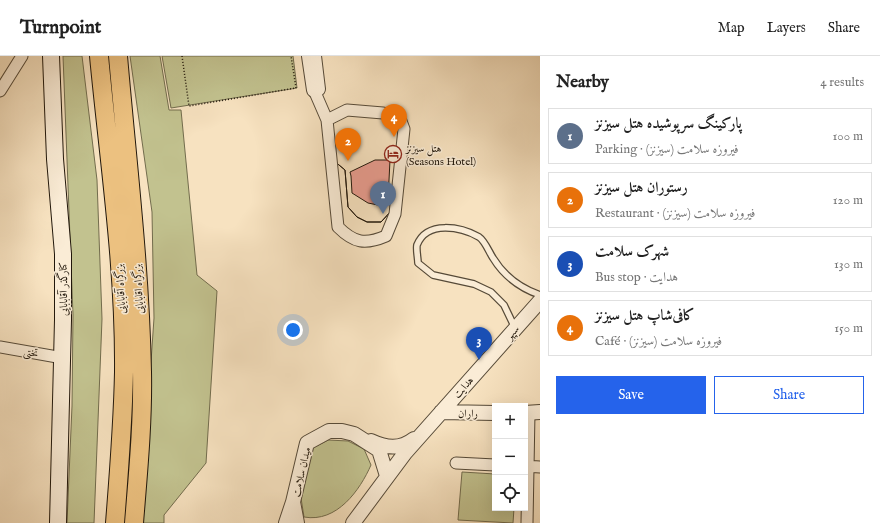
<!DOCTYPE html>
<meta charset="utf-8">
<style>
body{margin:0;font-family:"IM FELL English",Amiri,serif;background:#f2f2f2;color:#222}
.controls{position:absolute;right:12px;bottom:12px;display:grid;overflow:hidden;border-radius:0px;box-shadow:0 4px 16px #0002}
.controls button{width:36px;height:36px;display:grid;place-items:center;padding:0;border:0;border-bottom:1px solid #e0e0e0;background:#fff;color:#222;font:20px sans-serif}
.you{position:absolute;left:293px;top:274px;width:14px;height:14px;margin:-10px;border:3px solid #fff;border-radius:50%;background:#1a73e8;box-shadow:0 0 0 6px #1a73e833}
.badge{display:grid;place-items:center;width:26px;height:26px;border-radius:50%;background:#2563eb;color:#fff;font-size:13px;font-weight:700}
.pin{position:absolute;translate:-50% -33px;filter:drop-shadow(0 1px 2px #0008)}
.pin::after{content:'';position:absolute;top:21px;width:14px;height:12px;background:inherit;clip-path:polygon(0 0,100% 0,50% 100%)}
.list{margin:0;padding:0;list-style:none}
h2{display:flex;justify-content:space-between;align-items:center;height:52px;margin:0;padding:0 16px;font-size:17px}
h2 small{font-size:13px;font-weight:400;color:#767676}
.list li{display:grid;grid-template-columns:26px 1fr auto;gap:12px;align-items:center;box-sizing:border-box;height:56px;margin:0 8px 8px;padding:0 8px;border:1px solid #e0e0e0;border-radius:0px}
.list b{display:block;font-size:15px;white-space:nowrap}
.list p{margin:0;font-size:13px;white-space:nowrap;color:#767676}
.list em{font-size:13px;font-style:normal;color:#767676}
.actions{display:flex;gap:8px;padding:12px 16px}
.actions a{flex:1;padding:9px 0;border:1px solid #2563eb;border-radius:0px;text-align:center;font-size:14px;color:#2563eb}
.actions .main{background:#2563eb;color:#fff}
.icon{flex:none;width:22px;height:22px;fill:none;stroke:currentColor;stroke-width:2;stroke-linecap:round;stroke-linejoin:round}
.map{position:relative;flex:none;width:540px;height:467px;overflow:hidden}
header{display:flex;align-items:center;gap:24px;box-sizing:border-box;height:56px;padding:0 20px;background:#fff;border-bottom:1px solid #e0e0e0}
header strong{font-size:19px}
nav{display:flex;gap:22px;margin-inline-start:auto;font-size:14px}
main{display:flex}
aside{flex:1;background:#fff}
.map>svg:first-child{display:block}
</style>
<header>
<strong>Turnpoint</strong>
<nav><a>Map</a><a>Layers</a><a>Share</a></nav>
</header>
<main>
<div class="map">
<svg width="540" height="467" viewBox="0 0 540 467">
<rect width="100%" height="100%" fill="#f7e2c0"/>
<filter id="stains"><feTurbulence type="fractalNoise" baseFrequency=".005" numOctaves="4"/><feColorMatrix values="0 0 0 0 .2 0 0 0 0 .09 0 0 0 0 .02 0 0 0 .5 -.17"/></filter>
<radialGradient id="worn" r=".72"><stop offset=".6" stop-color="#630" stop-opacity="0"/><stop offset="1" stop-color="#630" stop-opacity=".3"/></radialGradient>
<path fill="#c2c28f" stroke="#726c4d" d="M63,0H82L97,124L102,263L94,467H67L72,350L73,259Z
M130,0H160L169,54H181L197,219L217,235L206,407L164,459V467H140L154,262L152,156Z
M162,0H293L297,32L171,52Z
M328,384L348,385L364,393L371,409C360,434 337,467 304,461L301,442L311,393Z
M462,416L495,418V452H514L513,467L458,464Z"/>
<path fill="#e99d90" stroke="#21170b" fill-rule="evenodd" d="M348,59L384,61L401,76L392,154L381,166H367L357,161L348,151L345,114L333,104L328,70ZM375,104H390L388,144L378,149L368,147L352,137L351,120L350,116Z
M348,59L384,61L401,76L392,154L381,166H367L357,161L348,151L345,114L333,104L328,70Z"/>
<g fill="none" stroke-linecap="round" stroke-linejoin="round">
<g stroke="#564a38" stroke-width="8">
<path id="service" d="M515,272L504,249L491,236L474,228L433,219L418,207C418,202 416,194 417,189C427,164 461,171 479,181C485,185 489,196 493,202C504,220 520,232 540,239"/>
</g>
<g stroke="#564a38" stroke-width="13">
<path id="minor" d="M314,34L327,64L338,171C354,187 365,189 386,180L395,158L404,73L401,65L396,61L383,57L347,54L327,64
M0,35L22,0
M0,291L63,302
M456,407L495,409
M525,410L540,411
M527,467L529,357"/>
</g>
<g stroke="#564a38" stroke-width="16">
<path id="tertiary" d="M309,0L314,34L318,33L314,0
M441,356L495,357
M525,357L540,356
M371,385C386,392 400,394 414,383
M286,467L293,446
M297,467L293,446L307,387L329,375H342L354,378L379,394L387,420
M353,467L405,397L540,245"/>
</g>
<g stroke="#21170b" stroke-width="18">
<path id="secondary" d="M51,0L55,103L63,198V264L58,467"/>
</g>
<g stroke="#21170b" stroke-width="20">
<path id="trunk" d="M99,0C109,105 125,211 124,316C123,367 119,417 115,467
M118,0C127,105 140,211 142,316C143,366 138,417 134,467"/>
</g>
<path stroke="#21170b" stroke-width="1.5" stroke-dasharray="1 2" stroke-linecap="butt" d="M182,0L189,50L296,32L291,0"/>
<use href="#service" stroke="#faecd6" stroke-width="5.5"/>
<use href="#minor" stroke="#faecd6" stroke-width="11"/>
<use href="#tertiary" stroke="#faecd6" stroke-width="14"/>
<use href="#secondary" stroke="#faecd6" stroke-width="16"/>
<use href="#trunk" stroke="#ecc180" stroke-width="18"/>
</g>
<defs>
<g id="hotel-ring" transform="scale(0.9)"><circle r="9.5" fill="#faecd6" stroke="#8f2418" stroke-width="1.5"/><path d="M-6-4.5h1.5V1H6V5H4.5V3h-9V5H-6ZM-4 0a1.8 1.8 0 1 1 3.6 0ZM.5 0V-2.5h3Q6-2.5 6 0Z" fill="#8f2418"/></g>
</defs>
<g fill-rule="evenodd">
<use href="#hotel-ring" x="393" y="98"/>
</g>
<g text-anchor="middle" stroke-width="3" stroke-linejoin="round" paint-order="stroke">
<g font-size="11" fill="#21170b" stroke="#faecd6" text-anchor="start">
<text x="406" y="96">هتل سیزنز<tspan x="406" dy="13">(Seasons Hotel)</tspan></text>
</g>
<g font-size="11" fill="#21170b" stroke="#faecd6">
<text transform="translate(63 233) rotate(-91)" y="4">کنارگذر آقابابایی</text>
<text transform="translate(120 233) rotate(-93)" y="4">بزرگراه آقابابایی</text>
<text transform="translate(138 233) rotate(-93)" y="4">بزرگراه اقابابایی</text>
<text transform="translate(512 276) rotate(-48)" y="4">سپهر</text>
<text transform="translate(31 296) rotate(10)" y="4">تختی</text>
<text transform="translate(463 331) rotate(-49)" y="4">هدایت</text>
<text x="468" y="361">راران</text>
<text transform="translate(301 416) rotate(-77)" y="4">میدان سلامت</text>
</g>
</g>
<rect width="100%" height="100%" filter="url(#stains)"/>
<rect width="100%" height="100%" fill="url(#worn)"/>
</svg>
<div class="controls">
<button>+</button>
<button>−</button>
<button><svg class="icon" aria-label="locate" viewBox="0 0 24 24"><circle cx="12" cy="12" r="6"/><path d="M12 2v4M12 18v4M2 12h4M18 12h4"/></svg></button>
</div>
<div class="you"></div>
<div class="pin badge" style="left:383px;top:158px;background:#5c6f8a">1</div>
<div class="pin badge" style="left:348px;top:105px;background:#e8710a">2</div>
<div class="pin badge" style="left:479px;top:304px;background:#1a4fb4">3</div>
<div class="pin badge" style="left:394px;top:81px;background:#e8710a">4</div>
</div>
<aside>
<h2>Nearby<small>4 results</small></h2>
<ul class="list">
<li><span class="badge" style="background:#5c6f8a">1</span><div><b>پارکینگ سرپوشیده هتل سیزنز</b><p>Parking · فیروزه سلامت (سیزنز)</p></div><em>100 m</em></li>
<li><span class="badge" style="background:#e8710a">2</span><div><b>رستوران هتل سیزنز</b><p>Restaurant · فیروزه سلامت (سیزنز)</p></div><em>120 m</em></li>
<li><span class="badge" style="background:#1a4fb4">3</span><div><b>شهرک سلامت</b><p>Bus stop · هدایت</p></div><em>130 m</em></li>
<li><span class="badge" style="background:#e8710a">4</span><div><b>کافی‌شاپ هتل سیزنز</b><p>Café · فیروزه سلامت (سیزنز)</p></div><em>150 m</em></li>
</ul>
<div class="actions"><a class="main">Save</a><a>Share</a></div>
</aside>
</main>
